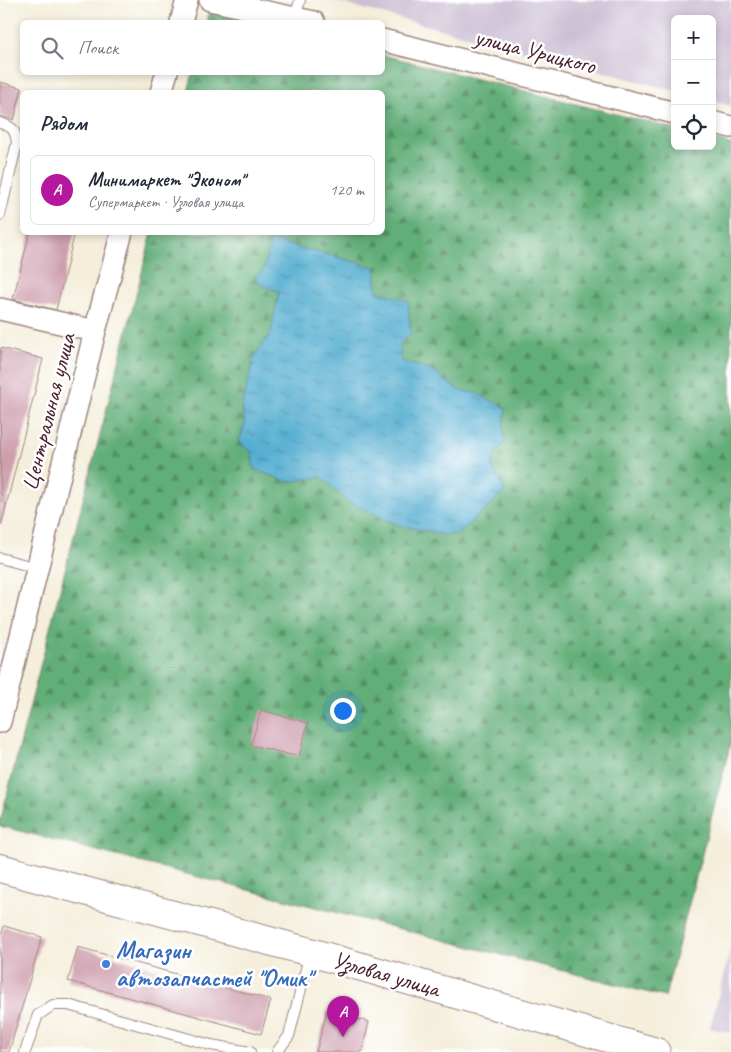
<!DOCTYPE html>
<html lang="ru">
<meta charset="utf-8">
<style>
body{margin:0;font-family:Caveat,sans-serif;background:#f6f6f7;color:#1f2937}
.controls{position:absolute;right:15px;top:15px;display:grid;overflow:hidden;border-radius:8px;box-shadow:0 2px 8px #0003}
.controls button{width:45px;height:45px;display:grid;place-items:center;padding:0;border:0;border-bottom:1px solid #e0e1e3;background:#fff;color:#1f2937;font:25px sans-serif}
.you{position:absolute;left:342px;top:710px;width:18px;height:18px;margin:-12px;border:4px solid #fff;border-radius:50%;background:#1a73e8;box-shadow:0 0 0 8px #1a73e833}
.badge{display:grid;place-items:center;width:32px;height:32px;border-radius:50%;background:#b5179e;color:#fff;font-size:16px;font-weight:700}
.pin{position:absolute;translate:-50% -41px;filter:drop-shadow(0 1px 2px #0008)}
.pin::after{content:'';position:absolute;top:26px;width:18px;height:15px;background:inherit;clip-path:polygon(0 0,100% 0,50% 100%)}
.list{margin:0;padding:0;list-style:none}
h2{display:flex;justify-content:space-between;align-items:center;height:65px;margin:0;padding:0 20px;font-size:21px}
h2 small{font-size:16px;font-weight:400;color:#747a83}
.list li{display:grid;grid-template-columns:32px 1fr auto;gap:15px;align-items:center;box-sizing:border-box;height:70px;margin:0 10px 10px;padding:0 10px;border:1px solid #e0e1e3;border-radius:8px}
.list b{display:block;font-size:19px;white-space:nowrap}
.list p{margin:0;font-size:16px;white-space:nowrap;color:#747a83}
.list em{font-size:16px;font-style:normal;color:#747a83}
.icon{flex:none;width:28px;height:28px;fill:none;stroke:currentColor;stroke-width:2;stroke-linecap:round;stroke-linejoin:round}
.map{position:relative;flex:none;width:731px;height:1052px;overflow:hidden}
.search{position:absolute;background:#fff;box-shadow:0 2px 8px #0003;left:20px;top:20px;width:365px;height:55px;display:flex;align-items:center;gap:12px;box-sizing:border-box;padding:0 18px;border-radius:8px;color:#747a83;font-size:19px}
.panel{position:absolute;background:#fff;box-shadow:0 2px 8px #0003;left:20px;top:90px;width:365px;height:145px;border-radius:8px}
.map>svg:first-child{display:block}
</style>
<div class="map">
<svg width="731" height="1052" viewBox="0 0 731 1052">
<defs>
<pattern id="forest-firs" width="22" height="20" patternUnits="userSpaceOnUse" patternTransform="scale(1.25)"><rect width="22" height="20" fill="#62ae78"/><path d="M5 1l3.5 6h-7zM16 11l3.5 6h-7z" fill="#538d63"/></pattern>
<pattern id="water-ripples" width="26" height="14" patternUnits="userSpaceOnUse" patternTransform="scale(1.25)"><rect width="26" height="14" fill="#52add0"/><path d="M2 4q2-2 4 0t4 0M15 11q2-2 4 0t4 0" fill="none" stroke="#468ca9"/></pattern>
</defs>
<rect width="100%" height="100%" fill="#fff"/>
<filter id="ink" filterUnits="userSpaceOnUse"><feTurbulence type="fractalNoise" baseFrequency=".02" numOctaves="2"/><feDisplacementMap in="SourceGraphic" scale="10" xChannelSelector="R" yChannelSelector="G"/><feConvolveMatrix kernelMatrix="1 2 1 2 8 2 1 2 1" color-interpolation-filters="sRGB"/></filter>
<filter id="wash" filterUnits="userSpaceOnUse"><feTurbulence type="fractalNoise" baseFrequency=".0096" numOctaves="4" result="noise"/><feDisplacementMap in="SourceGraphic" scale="20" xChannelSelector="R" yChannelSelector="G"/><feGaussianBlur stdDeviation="1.12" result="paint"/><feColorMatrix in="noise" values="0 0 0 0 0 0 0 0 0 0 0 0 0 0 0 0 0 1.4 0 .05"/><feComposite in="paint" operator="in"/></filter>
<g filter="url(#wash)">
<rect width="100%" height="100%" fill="#f4eeda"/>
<path fill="#ccbfd4" d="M330,0H731V106L712,101V19H675V91Z
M731,947V1033L710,1028Z"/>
<path fill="url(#forest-firs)" stroke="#566652" d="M209,10L256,22H206Z
M383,55L675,129V146H712V139L731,144V742L665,997L0,826V822L152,233L382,232V92H188L193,73L382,72Z"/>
<path fill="url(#water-ripples)" stroke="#4e667e" d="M271,240L375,267L377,291L408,301L411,335L400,342L401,361L433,371L459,390L476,393L506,408L503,428L505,442L495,455L492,466L505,491L459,533L443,535L396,524L348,502L321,477L288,482L254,469L252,454L239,441L245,424L242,406L254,358L271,332L279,291L262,286L255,276L263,271Z"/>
<g id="blocks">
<path fill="#ce9ead" d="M0,82L22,88L14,120L0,116Z
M30,232H75L56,310L13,299Z
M1,348L43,359L1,526L0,354Z
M261,710L308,723L299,757L251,745Z
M4,926L42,937L9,1052H0V939Z
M78,947L271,1000L261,1034L68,981Z
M327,1011L369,1022L362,1052H316Z"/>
</g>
</g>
<g filter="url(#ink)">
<use href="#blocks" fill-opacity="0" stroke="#9f8682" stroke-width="1"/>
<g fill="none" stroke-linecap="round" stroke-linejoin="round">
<g stroke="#9f8682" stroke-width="12">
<path id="lane" d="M295,18L300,0
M0,123C13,127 15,129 17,143L0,215
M0,558L37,568
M25,1052L38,1015L53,1005H68L211,1045L250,1052
M277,1052L289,1036L310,953"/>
</g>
<g stroke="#9f8682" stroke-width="24">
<path id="street" d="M210,0L314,22
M181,22L187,0
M382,40L675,113
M161,92L167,72
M712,122L731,127
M0,309L95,331
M0,722L95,331L122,232"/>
</g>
<g stroke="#9f8682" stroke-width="30">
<path id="secondary" d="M0,868L310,952L656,1052"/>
</g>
<use href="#lane" stroke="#fff" stroke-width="10"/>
<use href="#street" stroke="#fff" stroke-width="21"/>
<use href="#secondary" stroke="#fff" stroke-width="28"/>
</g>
</g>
<circle fill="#3f7fe0" stroke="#fff" stroke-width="2" cx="106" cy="964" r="5"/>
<g text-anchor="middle" stroke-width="5" stroke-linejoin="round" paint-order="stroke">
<g font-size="24" fill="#4a1f2b" stroke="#fff">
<text transform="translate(535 51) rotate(14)" y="8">улица Урицкого</text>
<text transform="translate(48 412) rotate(-76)" y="8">Центральная улица</text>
<text transform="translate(386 974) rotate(16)" y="8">Узловая улица</text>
</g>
<g font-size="24" font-weight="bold" fill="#366cbe" stroke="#fff" text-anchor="start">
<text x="116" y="958">Магазин<tspan x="116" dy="28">автозапчастей "Омик"</tspan></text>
</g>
</g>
</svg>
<div class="controls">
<button>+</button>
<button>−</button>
<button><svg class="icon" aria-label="locate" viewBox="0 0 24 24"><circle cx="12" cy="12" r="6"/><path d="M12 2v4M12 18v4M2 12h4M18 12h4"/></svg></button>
</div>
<div class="you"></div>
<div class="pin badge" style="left:343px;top:1037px">A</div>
<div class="search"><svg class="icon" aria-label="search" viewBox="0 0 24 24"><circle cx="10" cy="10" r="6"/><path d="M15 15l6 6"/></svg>Поиск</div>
<section class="panel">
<h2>Рядом<small></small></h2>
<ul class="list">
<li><span class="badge">A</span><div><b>Минимаркет &quot;Эконом&quot;</b><p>Супермаркет · Узловая улица</p></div><em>120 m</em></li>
</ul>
</section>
</div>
